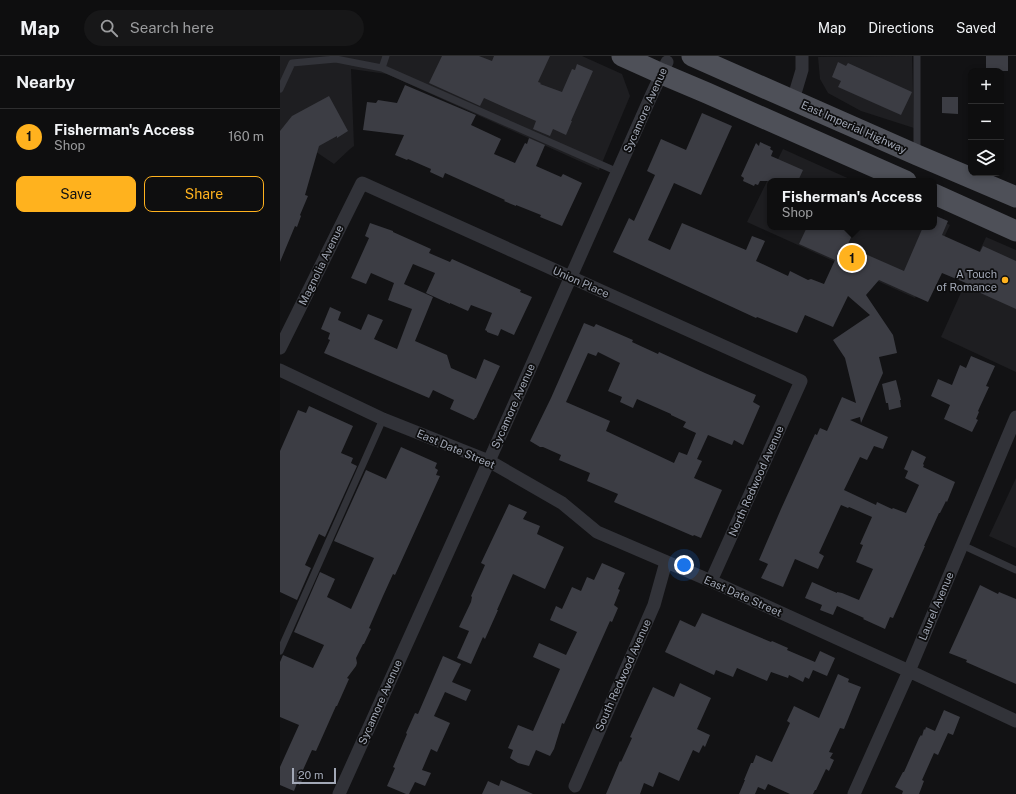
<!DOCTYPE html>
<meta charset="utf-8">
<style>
body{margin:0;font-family:"Public Sans",sans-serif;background:#171718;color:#f1f3f6}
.controls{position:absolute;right:12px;top:12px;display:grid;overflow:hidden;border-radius:8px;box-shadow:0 2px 6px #0003}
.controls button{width:36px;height:36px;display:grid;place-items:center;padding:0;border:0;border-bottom:1px solid #2e2e2f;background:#0e0e0f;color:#f1f3f6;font:20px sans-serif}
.scale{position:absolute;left:12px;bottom:10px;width:44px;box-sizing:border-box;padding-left:4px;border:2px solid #a2a8b6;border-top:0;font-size:11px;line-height:14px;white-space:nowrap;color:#a2a8b6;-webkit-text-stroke:3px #0d0d0e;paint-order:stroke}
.you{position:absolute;left:404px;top:509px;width:14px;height:14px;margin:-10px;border:3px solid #fff;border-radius:50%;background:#1a73e8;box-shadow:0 0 0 6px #1a73e833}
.badge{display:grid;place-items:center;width:26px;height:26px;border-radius:50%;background:#ffb21e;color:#111;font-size:13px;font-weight:700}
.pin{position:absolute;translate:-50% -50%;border:2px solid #fff;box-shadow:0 1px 4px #0006}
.popup{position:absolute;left:487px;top:122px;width:170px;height:52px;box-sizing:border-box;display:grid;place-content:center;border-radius:8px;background:#0e0e0f;filter:drop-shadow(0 1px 3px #0005);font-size:13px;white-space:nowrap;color:#9b9c9e}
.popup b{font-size:15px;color:#f1f3f6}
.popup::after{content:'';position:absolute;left:50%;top:100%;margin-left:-8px;border:8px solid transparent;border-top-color:#0e0e0f}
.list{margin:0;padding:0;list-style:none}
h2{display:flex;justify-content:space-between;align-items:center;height:52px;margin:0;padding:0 16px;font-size:17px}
h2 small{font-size:13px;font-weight:400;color:#9b9c9e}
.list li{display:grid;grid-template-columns:26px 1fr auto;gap:12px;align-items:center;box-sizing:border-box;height:56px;padding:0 16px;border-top:1px solid #2e2e2f}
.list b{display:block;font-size:15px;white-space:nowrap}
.list p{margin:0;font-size:13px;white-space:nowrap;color:#9b9c9e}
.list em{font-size:13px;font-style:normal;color:#9b9c9e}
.actions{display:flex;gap:8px;padding:12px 16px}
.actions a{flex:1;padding:9px 0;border:1px solid #ffb21e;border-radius:8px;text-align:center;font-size:14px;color:#ffb21e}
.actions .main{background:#ffb21e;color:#111}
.icon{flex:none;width:22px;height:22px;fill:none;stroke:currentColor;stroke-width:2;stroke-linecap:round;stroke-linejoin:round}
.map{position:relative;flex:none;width:736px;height:738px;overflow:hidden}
header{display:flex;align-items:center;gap:24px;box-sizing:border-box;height:56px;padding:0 20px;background:#0e0e0f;border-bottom:1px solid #2e2e2f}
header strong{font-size:19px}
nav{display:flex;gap:22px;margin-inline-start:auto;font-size:14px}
.search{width:280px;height:36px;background:#171718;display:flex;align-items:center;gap:10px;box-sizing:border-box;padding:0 14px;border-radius:22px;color:#9b9c9e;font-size:15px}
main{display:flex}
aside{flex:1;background:#0e0e0f}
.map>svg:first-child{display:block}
</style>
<header>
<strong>Map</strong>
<div class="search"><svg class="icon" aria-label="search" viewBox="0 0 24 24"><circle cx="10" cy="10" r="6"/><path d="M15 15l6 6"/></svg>Search here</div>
<nav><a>Map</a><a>Directions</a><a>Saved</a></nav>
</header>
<main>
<aside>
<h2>Nearby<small></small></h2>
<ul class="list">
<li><span class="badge">1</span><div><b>Fisherman's Access</b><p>Shop</p></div><em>160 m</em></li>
</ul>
<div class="actions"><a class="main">Save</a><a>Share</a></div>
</aside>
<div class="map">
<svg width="736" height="738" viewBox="0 0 736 738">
<rect width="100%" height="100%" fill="#121214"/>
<path fill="#1e1e21" d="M0,0H302L342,18L350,40L319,114L107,18L71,13L74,90L70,93L54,108L17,83L0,77Z
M632,0L634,72L581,55L548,37L540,23L538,1Z
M503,93L574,125H490V171H654V161L670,169L635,242L467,166Z
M706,181L736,194V316L661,281Z
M736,422V492L709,480Z"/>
<path fill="#3c3d44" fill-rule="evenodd" d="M162,0H199L212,5L214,0H270L258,26L261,27L260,28L282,36L292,13L295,14L297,8L313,15L291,65H292L286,79L273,73L270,80L253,73L256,65L224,51L204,42L200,50L149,27Z
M706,0H728V15H706Z
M558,6L566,10L568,7L632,36L621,59L558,31L561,25L552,21Z
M125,29L196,59L191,69L221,83L214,98L235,107L245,87L247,88L249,82L265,89L256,110L281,121L283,118L302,127L282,170L260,161L261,159L236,149V150L224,145L225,144L165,117L163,122L150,116L151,113L128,103L127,104L115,99L124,79L83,74L87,46L96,47L98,44L117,47Z
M49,40L68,75L57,82V80L39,90L25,139L28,140L20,159L21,160L17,171L15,170L0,206V75L12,60Z
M662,41H678V58L662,57Z
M422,57L452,70L421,139L394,127L368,184L390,194L402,167L466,194L472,180L485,185L476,205L508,220L510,215L528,224L531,223L544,228L555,204L519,188L527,171H576L567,190L624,215L643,171H654V159L668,165L662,179L700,196L703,190L736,205V253L685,230L686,227L662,217L648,246L599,224L586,239L613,279L617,297L599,301L603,317L581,367L580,361L570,364L608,381L603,393L594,390L587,404L580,401L564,434L596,449L597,446L612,453L613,452L626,457L639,429L625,422L628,415L624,413L632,394L646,401L643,408L644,409L643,411L675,426L667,446L666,445L660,457H659L644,490H645L613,562L610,561L605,573L583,563L584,562L557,550L553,559L540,554L542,549L525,542L532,526L557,537V536L562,537L579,544L593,513L576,506L583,489L580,488L592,461L569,451L568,452L561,449L539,497L544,500L538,513L515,503L503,531L481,522L488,508L479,504L501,453L535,378L537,379L540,372L547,375L562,341L576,347L565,302L553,284L590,259L568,240L553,271L525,259L517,277L477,261L476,262L333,196L349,162L354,165L375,119L367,115L381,83L406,94Z
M480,86L491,91L490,93L493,95L491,100L523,114L518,125H480L478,129L475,128L474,130L463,125L464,122L461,120L476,87L479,90Z
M90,167L113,175V176L151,193L149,197L170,206L172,203L241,234L240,236L252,241L234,279L221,273L218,280L207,276V275L205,274L212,257L191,249L188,255L170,247V248L146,237L155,217L133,208L124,228L153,241L135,285L167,299L171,312L196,323L204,303L220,310L196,362H195L194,364L170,353L174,344L153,334L149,342L44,297L50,284L48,283L50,277L41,273L50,251L61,256L58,264L81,274L88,258L103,264L94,283L117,293L132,253L108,244L114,227L91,217L86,228L71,222L89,182L85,180Z
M304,267L314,271L316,268L353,284L352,286L378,298L379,296L425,317L476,339L473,346L480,350L463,389L454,384L452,389L428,379L417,403L422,405L414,422L442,434L421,482L414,479L413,480L334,446L338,438L307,425L310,417L279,404L281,399L263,391H260L250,385L271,342ZM318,296L340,307L328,335L342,341L340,346L353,352L357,343L391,358V359L406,366L403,371L416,377L407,399L399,396L394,407L326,375L330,365L286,346L308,297L316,300Z
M691,300L715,310L706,330L709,331L698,355L699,356L696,363L698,364L692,376L664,363L670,349L651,340L658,323L672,329L680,309L686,312Z
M616,324L621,344H620L621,351L609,354L608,347H606L602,328Z
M29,350L73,370L61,397L73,402L71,407L77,410L45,481L39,478L25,509L31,512L17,544L0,536V395L18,354L26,357Z
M121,391L157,407L155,412L158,414L156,419L160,420L115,519L113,518L103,540L89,572L91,573L84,588H83L76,602L77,607L76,610L67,622L69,623L57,650H56L36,695L32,694L23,714L26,715L20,729L17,727L14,735L0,729V711L19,669L0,661V606L3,599L33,612L44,589L14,576L40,516L55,523L47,541L71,553L94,502L54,485L86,414L106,423Z
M229,448L247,456L243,463L260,470L257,478L284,491L265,533L233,518L217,554H218L205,583L203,581L191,608L177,602L189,575L179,571L191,546L192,541L191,540L205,509L201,507Z
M322,507L345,517L338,533L340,534L334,549L338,552L332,566L330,565L284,668L282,667L274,693L270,700L256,694L249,710L238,707L230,702L233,694L228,692L238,669L253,675L280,613L253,601L259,587L286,599L297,576L270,564L276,550L282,553L292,531L301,535L307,521L314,524Z
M700,529L718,538L719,536L736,543V628L686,606L687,604L669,597Z
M422,557L491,586L492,585L508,592L507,594L535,606L540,595L555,602L547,620L533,614L529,623L525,621L523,626L509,619L508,622L491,616L487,625L457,612L453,621L436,614L434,619L385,596L400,564L415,571Z
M163,600L181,608L172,626L191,634L186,645L165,636L154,660L170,667L157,696L151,693L142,714L151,717L145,730L135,726L129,738H126L107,730L115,712L113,711L127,678L126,677L135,657L138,658Z
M558,618L569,623L568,626L581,631L564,673L560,672L549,696L553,697L550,702L554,704L549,715L546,713L536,734H535L533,738H510L488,728L485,734L478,731L475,738H459L465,724H464L471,707H473L476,699L492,706L510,667L507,665L514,650L539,662Z
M400,627L431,642L417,673L430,679L425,691L423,689L419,697L413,694L399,725L379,716L373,731L364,727L360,738H326L340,705L341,706L352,682L350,681L373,631L394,641Z
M664,654L680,661L673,679L668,677L658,699L654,697L642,724L644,725L639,738H622L623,735L615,731L623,716H624L639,682L641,679L642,680L644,673L645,674L646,671L655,675Z
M221,724L253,738H202L208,725L219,730Z"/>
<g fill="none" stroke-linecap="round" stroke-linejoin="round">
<path stroke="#323339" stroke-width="7" d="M637,0V96
M102,12L106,0
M0,33L12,7L56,3L102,12L338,116
M682,489L736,514
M0,595L103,363"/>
<path stroke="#323339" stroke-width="13" d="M513,44L522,14V0
M0,292L82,127L521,325L431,525
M0,314L103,363L209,405L282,447L317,476L431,525L629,615L736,665
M295,730L374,549L386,506
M59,738L209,405L372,38L387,6
M574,738L629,615L736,361"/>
<path stroke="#4e5058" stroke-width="21" d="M342,0L382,18L427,37L626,125
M412,0L637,99L736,141
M654,138L736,175"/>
</g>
<circle fill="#ffb21e" stroke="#0d0d0e" stroke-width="1.5" cx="725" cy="224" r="4"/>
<g text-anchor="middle" stroke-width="3.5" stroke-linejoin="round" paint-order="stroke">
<g font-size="11" fill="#a2a8b6" stroke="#0d0d0e">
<text transform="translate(365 54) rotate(-66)" y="4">Sycamore Avenue</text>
<text transform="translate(574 71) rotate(24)" y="4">East Imperial Highway</text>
<text transform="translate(41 209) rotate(-64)" y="4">Magnolia Avenue</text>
<text transform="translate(301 226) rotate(24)" y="4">Union Place</text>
<text transform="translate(233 350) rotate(-66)" y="4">Sycamore Avenue</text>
<text transform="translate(176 393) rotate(23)" y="4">East Date Street</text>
<text transform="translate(476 425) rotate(-66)" y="4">North Redwood Avenue</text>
<text transform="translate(463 540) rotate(24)" y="4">East Date Street</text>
<text transform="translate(656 550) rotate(-67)" y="4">Laurel Avenue</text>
<text transform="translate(343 619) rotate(-66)" y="4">South Redwood Avenue</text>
<text transform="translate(100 646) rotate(-66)" y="4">Sycamore Avenue</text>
</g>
<g font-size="11" fill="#a2a8b6" stroke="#0d0d0e" text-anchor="end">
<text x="717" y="222">A Touch<tspan x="717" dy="13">of Romance</tspan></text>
</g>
</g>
</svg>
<div class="controls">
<button>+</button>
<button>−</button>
<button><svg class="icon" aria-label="layers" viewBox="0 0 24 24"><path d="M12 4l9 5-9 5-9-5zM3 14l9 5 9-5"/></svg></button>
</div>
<div class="scale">20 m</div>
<div class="you"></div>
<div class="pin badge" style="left:572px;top:202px">1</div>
<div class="popup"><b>Fisherman's Access</b>Shop</div>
</div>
</main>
